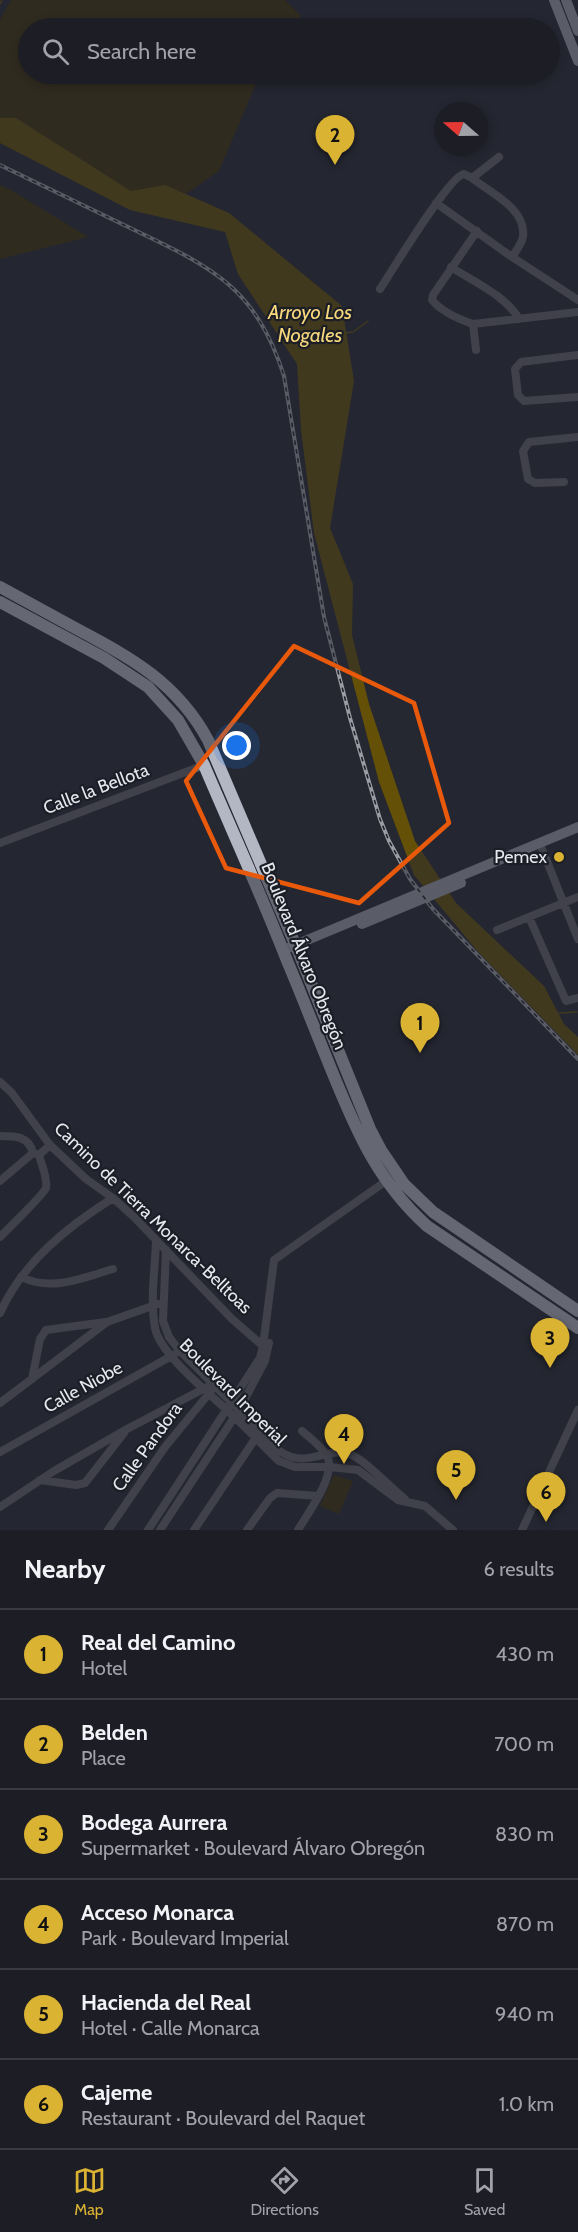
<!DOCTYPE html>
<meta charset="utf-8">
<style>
body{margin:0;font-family:Cabin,sans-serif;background:#292a32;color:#f1f3f6}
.compass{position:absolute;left:434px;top:102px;width:54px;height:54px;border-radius:50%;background:#1c1d25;box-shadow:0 3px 9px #0003;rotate:290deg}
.you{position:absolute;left:237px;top:746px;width:21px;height:21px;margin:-15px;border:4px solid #fff;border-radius:50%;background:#1a73e8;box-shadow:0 0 0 9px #1a73e833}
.badge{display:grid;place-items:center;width:39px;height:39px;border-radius:50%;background:#dab333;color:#111;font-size:20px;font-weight:700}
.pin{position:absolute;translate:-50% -50px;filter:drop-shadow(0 2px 3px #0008)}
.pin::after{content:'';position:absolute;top:32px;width:21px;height:18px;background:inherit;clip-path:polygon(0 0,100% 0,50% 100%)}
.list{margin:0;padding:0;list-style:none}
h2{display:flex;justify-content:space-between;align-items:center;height:78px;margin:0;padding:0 24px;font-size:26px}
h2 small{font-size:20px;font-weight:400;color:#a0a2a7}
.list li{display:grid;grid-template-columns:39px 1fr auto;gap:18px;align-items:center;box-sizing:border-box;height:90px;padding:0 24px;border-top:2px solid #3a3b42}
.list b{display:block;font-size:22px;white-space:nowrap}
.list p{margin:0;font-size:20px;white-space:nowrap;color:#a0a2a7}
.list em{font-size:20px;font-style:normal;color:#a0a2a7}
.icon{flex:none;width:33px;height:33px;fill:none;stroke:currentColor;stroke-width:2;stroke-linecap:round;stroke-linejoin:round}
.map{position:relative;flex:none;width:578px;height:1530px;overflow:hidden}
.search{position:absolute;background:#1c1d25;box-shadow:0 3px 9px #0003;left:18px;right:18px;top:18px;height:66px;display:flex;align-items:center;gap:15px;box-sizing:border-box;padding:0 21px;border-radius:33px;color:#a0a2a7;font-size:22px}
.sheet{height:618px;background:#1c1d25}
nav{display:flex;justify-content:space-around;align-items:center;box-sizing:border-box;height:84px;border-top:2px solid #3a3b42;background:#1c1d25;font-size:16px;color:#a0a2a7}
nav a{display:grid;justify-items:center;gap:3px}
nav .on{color:#dab333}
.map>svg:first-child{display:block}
</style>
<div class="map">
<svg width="578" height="1530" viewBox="0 0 578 1530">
<rect width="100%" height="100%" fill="#252731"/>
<path fill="#3e3109" d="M11,0H285L301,16L291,28H28V74H260L219,171L186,194L165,185L131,191L16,118H0V20Z
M0,185L11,190L88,237L0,259Z
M334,1475L353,1481L339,1514L320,1506Z"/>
<path fill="#645007" d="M0,118H16L131,191L165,185L229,213L342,306L354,381L330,528L353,584L352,635L369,704L415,841L456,903L544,986L564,1024L578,1037V1055L479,953L414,875L379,782L314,533L301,430L297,364L238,274L225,232L130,210L0,143Z"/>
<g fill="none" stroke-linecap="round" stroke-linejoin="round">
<path stroke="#645007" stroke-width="1.5" d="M0,4L2,0
M345,333L353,332L368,321
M559,1013L577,1012"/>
<path stroke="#626368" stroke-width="8" d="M472,178C490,193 526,208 523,236C522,244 516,251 512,257
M436,203L512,257L578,300
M477,231L433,295L432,300C442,312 458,319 473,324L578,312
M451,267C474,282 506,296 519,319
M380,289C392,271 449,176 464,174L472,178L499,157
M473,324L476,350
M578,355L521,362L515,369L518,395L524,401L578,397
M564,482L535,483L528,479L523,451L529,442L578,437
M0,843L204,765
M542,849L578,939
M529,917L566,1001L578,998
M497,930L578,897
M0,1082L12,1093L50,1145L86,1179L113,1198L134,1217L232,1319L263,1346
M0,1136C15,1136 29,1136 33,1153
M0,1181L33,1153L39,1155L50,1145
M0,1237C8,1229 44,1194 46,1188C48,1178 41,1164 39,1155
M156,1241C155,1269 150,1300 155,1328C160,1355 213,1396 233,1416C249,1430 263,1446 279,1461L295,1467H330L358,1470L398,1500L425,1506L453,1530
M166,1250L163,1321L169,1337L180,1351L281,1452C307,1469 329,1446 350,1454C365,1460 390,1487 405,1499
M21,1277C53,1292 82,1278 113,1269
M0,1313C23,1262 67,1227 113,1198
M32,1379L40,1339L46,1330L106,1322
M0,1403L107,1322L158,1304
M0,1452L175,1354
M40,1480L76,1485L85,1483L124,1433
M0,1507L54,1471L127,1429L207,1387
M108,1530L165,1447L211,1391
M148,1530L260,1358L263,1346L274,1260L386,1181
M160,1530L239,1410L265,1361L269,1343
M194,1530L259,1433
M247,1530L270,1498L277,1493L318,1496
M298,1530C308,1513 335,1477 328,1458C324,1448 310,1438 302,1431
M522,1530L578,1410"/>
<path stroke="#9c9ea9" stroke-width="10" d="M554,0L578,61
M566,0L578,31
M362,924L461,883
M288,948L578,827"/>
<path stroke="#b3b6c3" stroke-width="12" d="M0,587C26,601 51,615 77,629C132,658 177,683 208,740L298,951L370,1129L381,1150L404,1184L433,1212L578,1311
M0,602L104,658L148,687L178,720L204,765C232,831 262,896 288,963C302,996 315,1030 329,1064C354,1126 376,1180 427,1226L578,1328"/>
<g stroke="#9a9ca4" stroke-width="4">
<path id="rail" d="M0,165C41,185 83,205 124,225C206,265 254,282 284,376L324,617L350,718L380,819L389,841L410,879L433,909L578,1059"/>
</g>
<use href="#rail" stroke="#1c1e27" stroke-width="1.5" stroke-dasharray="4.5" stroke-linecap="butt"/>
</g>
<path d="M0 0H578V1530H0ZM294,646L414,703L449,823L359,903L226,868L186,781Z" fill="#252731" fill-opacity=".55" fill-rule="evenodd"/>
<path fill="none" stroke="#e8590c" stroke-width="4.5" stroke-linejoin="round" d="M294,646L414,703L449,823L359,903L226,868L186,781Z"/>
<circle fill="#dab333" stroke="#1c1e27" stroke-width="2" cx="559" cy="857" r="6"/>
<g text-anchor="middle" stroke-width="4.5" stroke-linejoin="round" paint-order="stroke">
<g font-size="18" fill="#e6e8ee" stroke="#1c1e27">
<text transform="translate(96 789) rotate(-21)" y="6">Calle la Bellota</text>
<text transform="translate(304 956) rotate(68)" y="6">Boulevard Álvaro Obregón</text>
<text transform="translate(153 1218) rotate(44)" y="6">Camino de Tierra Monarca-Belltoas</text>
<text transform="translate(83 1387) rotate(-29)" y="6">Calle Niobe</text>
<text transform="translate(233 1392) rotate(45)" y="6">Boulevard Imperial</text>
<text transform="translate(147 1447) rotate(-54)" y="6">Calle Pandora</text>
</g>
<g font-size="18" fill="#e6e8ee" stroke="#1c1e27" text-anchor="end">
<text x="547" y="863">Pemex</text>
</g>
<g font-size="20" font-style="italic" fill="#f8d87c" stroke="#1c1e27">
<text x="310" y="319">Arroyo Los<tspan x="310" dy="23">Nogales</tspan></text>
</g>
</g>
</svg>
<svg class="compass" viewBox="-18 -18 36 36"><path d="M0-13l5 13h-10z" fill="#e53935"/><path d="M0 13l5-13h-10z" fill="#a0a2a7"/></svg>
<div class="you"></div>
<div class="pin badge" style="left:420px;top:1053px">1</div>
<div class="pin badge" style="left:335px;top:165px">2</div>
<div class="pin badge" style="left:550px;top:1368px">3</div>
<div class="pin badge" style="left:344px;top:1464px">4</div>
<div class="pin badge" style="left:456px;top:1500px">5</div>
<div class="pin badge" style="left:546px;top:1522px">6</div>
<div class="search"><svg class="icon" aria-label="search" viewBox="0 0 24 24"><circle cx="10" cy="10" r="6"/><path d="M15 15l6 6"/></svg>Search here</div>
</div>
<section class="sheet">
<h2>Nearby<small>6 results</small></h2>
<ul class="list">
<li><span class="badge">1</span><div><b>Real del Camino</b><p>Hotel</p></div><em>430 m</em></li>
<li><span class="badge">2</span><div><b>Belden</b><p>Place</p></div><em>700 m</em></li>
<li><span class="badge">3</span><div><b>Bodega Aurrera</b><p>Supermarket · Boulevard Álvaro Obregón</p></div><em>830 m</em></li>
<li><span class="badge">4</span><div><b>Acceso Monarca</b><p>Park · Boulevard Imperial</p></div><em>870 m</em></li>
<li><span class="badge">5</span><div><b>Hacienda del Real</b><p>Hotel · Calle Monarca</p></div><em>940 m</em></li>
<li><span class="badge">6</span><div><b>Cajeme</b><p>Restaurant · Boulevard del Raquet</p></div><em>1.0 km</em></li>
</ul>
</section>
<nav>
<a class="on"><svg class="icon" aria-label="map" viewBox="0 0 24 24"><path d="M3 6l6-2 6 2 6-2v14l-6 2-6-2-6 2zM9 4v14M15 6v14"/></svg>Map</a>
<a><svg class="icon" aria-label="directions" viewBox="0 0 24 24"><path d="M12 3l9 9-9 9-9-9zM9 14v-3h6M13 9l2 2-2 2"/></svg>Directions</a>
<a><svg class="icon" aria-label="saved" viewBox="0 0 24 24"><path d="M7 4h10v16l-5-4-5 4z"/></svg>Saved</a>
</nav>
